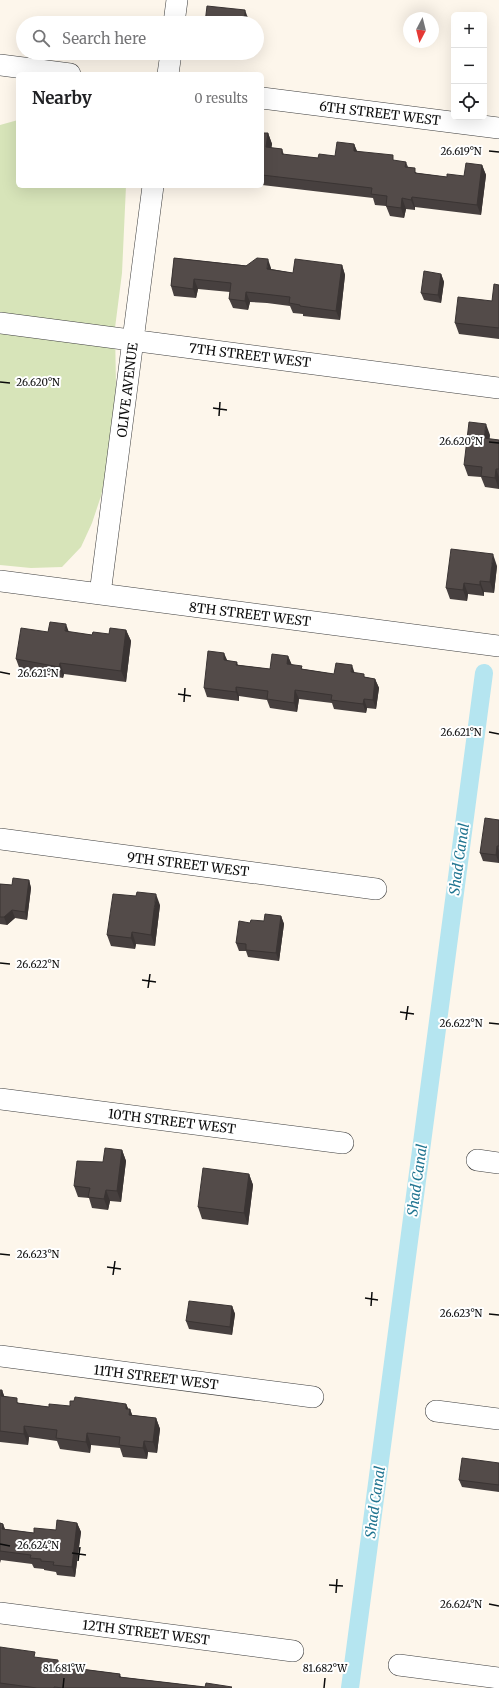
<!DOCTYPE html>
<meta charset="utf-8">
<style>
body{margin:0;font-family:Merriweather,serif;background:#f2f2f2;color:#202124}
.controls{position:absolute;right:12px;top:12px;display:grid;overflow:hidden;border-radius:6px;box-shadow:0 4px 16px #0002}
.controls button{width:36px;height:36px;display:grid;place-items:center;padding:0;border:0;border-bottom:1px solid #e0e0e0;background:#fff;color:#202124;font:20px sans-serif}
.compass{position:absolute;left:403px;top:12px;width:36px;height:36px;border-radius:50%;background:#fff;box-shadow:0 4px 16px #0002;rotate:187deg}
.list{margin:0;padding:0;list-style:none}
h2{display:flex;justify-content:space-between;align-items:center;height:52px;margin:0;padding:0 16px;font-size:17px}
h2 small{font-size:13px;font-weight:400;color:#757577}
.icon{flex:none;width:22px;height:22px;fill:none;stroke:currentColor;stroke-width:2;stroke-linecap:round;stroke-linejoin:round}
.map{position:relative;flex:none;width:499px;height:1688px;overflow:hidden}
.search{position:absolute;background:#fff;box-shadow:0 4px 16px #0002;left:16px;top:16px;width:248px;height:44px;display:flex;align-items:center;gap:10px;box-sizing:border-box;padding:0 14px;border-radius:22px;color:#757577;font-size:15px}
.panel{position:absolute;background:#fff;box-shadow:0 4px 16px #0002;left:16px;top:72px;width:248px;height:116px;border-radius:6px}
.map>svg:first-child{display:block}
</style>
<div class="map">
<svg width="499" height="1688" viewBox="0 0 499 1688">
<rect width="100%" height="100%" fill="#fdf6eb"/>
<path fill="#d7e4b9" d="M18,120V186H126L122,273L115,328L116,387L107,469L101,496L92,523L81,547L62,567L31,568L0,565V125Z"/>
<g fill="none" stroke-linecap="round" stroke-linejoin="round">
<path stroke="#b5e5f0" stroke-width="18" d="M350,1688L484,673"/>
<g stroke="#3e3e3e" stroke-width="22">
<path id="street" d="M174,23L177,0
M0,65L70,74
M168,74L171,53
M262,98L499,128
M0,323L499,388
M0,581L499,646
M100,594L153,186
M0,839L376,889
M0,1099L343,1143
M477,1160L499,1163
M0,1356L313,1397
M436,1411L499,1419
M0,1613L293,1651
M399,1665L499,1678"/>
</g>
<use href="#street" stroke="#fff" stroke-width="21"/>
</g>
<path fill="#47403f" d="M226,53H244L243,58L226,55Z
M262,133H268L272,144L271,148L282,149L284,155L318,158L335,156L354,144L357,151L395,161L406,162L408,167L417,173L447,177L464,176L482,165L486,175L481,215L415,207V210L406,209L404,218L390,216L386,206L375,205L373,198L262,185Z
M174,258L271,268V269L293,273L342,265L345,275L340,320L303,316V314L293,313L290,306L267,303L250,302L248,310L233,308L229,299L230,292L198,289L196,298L174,296L171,286Z
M441,274L444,282L441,303L424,300L421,293Z
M499,285V339L459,334L455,323L492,301Z
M490,435L489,439L499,440V489L485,487L481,477L468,476L464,465Z
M497,566L494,593L484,592V596L468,594L467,601L450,599L446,588Z
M126,630L131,641L126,682L64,674L63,678L20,670L16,659L48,632H68L92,635L109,634Z
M288,656L291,664L303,669L334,674L355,673L365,677L375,679L379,688L376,709L367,708L366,713L334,709L332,703L299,699L297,712L270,708L267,700L239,696V701L207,697L204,688L227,661L237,662L238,665L270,669Z
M499,820V863L483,861L480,853Z
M29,880L31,888L27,920L15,918L7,925L0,924V884L12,885Z
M160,905L155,946L136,944L135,949L111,946L107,935Z
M281,916L284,924L279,961L248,957L246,951H239L236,943L250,923L264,921Z
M122,1150L126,1161L121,1202L110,1201L108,1210L92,1208L89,1198L78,1197L74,1186L103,1162Z
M249,1174L253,1185L248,1225L202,1219L198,1207Z
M232,1306L235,1314L232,1335L189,1329L186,1321Z
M0,1390H2L4,1396L19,1403L49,1407L126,1404L128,1409H130L132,1415L156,1418L160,1429L157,1453L148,1452L147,1459L123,1457L120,1448L91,1445L90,1453L60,1449L57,1441L29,1437L28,1445L0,1442Z
M499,1463V1492L462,1487L459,1480Z
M0,1523L3,1524L5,1529L34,1533L56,1530L77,1523L81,1532L75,1577L57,1575L56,1572L44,1570V1569L34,1568L32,1564L1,1560L0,1563Z
M0,1647L36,1658L60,1666L120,1674L121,1677L205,1687L232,1688H0Z"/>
<path fill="#3a3433" d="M245,10L248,18V23H244Z
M242,53H244L243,58Z
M268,133L272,144L270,158L266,147Z
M354,144L358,154L354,151Z
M482,165L486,175L481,215L477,205Z
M412,197L415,207V210L411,200Z
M402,198L406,209L404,218L401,208Z
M268,259L271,268L270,278L267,269Z
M342,265L345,275L340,320L336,311Z
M441,274L444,282L441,303L438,295Z
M194,279L198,289L196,298L193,289Z
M246,292L250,302L248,310L245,301Z
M486,424L490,435L488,449L484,438Z
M496,469L499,477V489L495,478Z
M493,554L497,566L494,593L490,582Z
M480,581L484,592V596L480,585Z
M464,583L468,594L467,601L463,590Z
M66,624L70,635L65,631Z
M126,630L131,641L126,682L121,671Z
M224,653L228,662L224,660Z
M288,656L292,665L287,664Z
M60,663L64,674L63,678L59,667Z
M352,665L355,674L351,672Z
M375,679L379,688L376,709L373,700Z
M236,687L239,696V701L236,692Z
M295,690L299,699L297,712L294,703Z
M364,699L367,708L366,713L363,704Z
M497,846L499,851V863L496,855Z
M29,880L31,888L27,920L25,912Z
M156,894L160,905L155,946L151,935Z
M12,910L15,918L7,925L4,917Z
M281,916L284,924L279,961L276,953Z
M132,932L136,944L135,949L131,938Z
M122,1150L126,1161L121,1202L117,1191Z
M249,1174L253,1185L248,1225L244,1213Z
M106,1190L110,1201L108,1210L104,1199Z
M232,1306L235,1314L232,1335L230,1327Z
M2,1390L6,1401L1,1396Z
M126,1404L130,1412V1409L134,1420L133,1426L126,1409Z
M156,1418L160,1429L157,1453L153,1442Z
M24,1426L29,1437L28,1445L24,1434Z
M87,1433L91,1445L90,1453L86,1442Z
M144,1441L148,1452L147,1459L143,1448Z
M77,1523L81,1532L75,1577L72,1567Z
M3,1524L6,1533L2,1529Z
M58,1660L61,1670L57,1666Z"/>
<path fill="#534b49" stroke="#3a3433" d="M207,6L245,10L244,23H205Z
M262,133H268L266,147L282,149V154L318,158L319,154L335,156L337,142L354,144V151L393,155V160L406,162L405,167L415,168V173L447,177V174L464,176L466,163L482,165L477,205L412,197L411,200L402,198L401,208L386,206L387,196L371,194L372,188L262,175Z
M174,258L246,266L257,258L268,259L267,269L293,273L295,259L342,265L336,311L300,306V305L289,303L290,297L264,294L246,292L245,301L229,299L231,283L194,279L193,289L171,286Z
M424,271L441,274L438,295L421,293Z
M494,284L499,285V328L455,323L458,297L492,301Z
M469,422L486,424L484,438L499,440V469H496L495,478L481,476L482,467L464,465Z
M451,549L493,554L490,582L480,581V585L464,583L463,590L446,588Z
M50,622L66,624L65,631L92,635L93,632L109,634L110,628L126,630L121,671L60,663L59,667L16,659L21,628L48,632Z
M208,651L224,653V660L237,662L236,665L270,669L272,654L288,656L287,664L302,666L301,669L334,674L336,663L352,665L351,672L364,674V677L375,679L373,700L364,699L363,704L331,700L332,695L295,690L294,703L267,699L268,691L236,687V692L204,688Z
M485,818L499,820V846H497L496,855L480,853Z
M13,878L29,880L25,912L12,910L4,917H0V884L12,885Z
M137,892L156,894L151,935L132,932L131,938L107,935L113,894L136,896Z
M265,914L281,916L276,953L246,950V944L236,943L239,921L250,923L251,920L264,921Z
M105,1148L122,1150L117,1191L106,1190L104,1199L88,1197L90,1188L74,1186L77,1161L103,1162Z
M203,1168L249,1174L244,1213L198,1207Z
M189,1301L232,1306L230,1327L186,1321Z
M0,1390H2L1,1396L17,1398V1403L49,1407V1404L70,1406V1401H74L75,1397L126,1404V1409H130L129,1415L156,1418L153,1442L144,1441L143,1448L119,1445L120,1437L87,1433L86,1442L56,1438L57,1430L24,1426V1434L0,1431Z
M462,1458L499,1463V1485L459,1480Z
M57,1520L77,1523L72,1567L53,1565L54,1562L41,1561V1559L30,1558L31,1555L0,1551V1523L3,1524L2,1529L34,1533V1528L56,1530Z
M0,1647L35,1652L34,1657L58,1660L57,1666L120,1674L119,1677L205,1687L206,1683L232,1687L231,1688H63L54,1687V1688H37L0,1683Z"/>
<path fill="none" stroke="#0b0b0b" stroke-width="1.5" d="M489,151L499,152M0,382L10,383M213,408L227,410M219,416L220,402M489,442L499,443M0,672L10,674M178,694L191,696M184,702L185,688M489,732L499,734M0,963L10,964M142,980L156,982M148,988L150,974M400,1012L414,1014M406,1020L408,1006M489,1023L499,1024M0,1254L10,1255M107,1267L121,1269M113,1275L115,1261M365,1298L378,1300M371,1306L372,1292M489,1314L499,1315M0,1544L10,1546M72,1553L86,1555M78,1561L80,1547M329,1585L343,1586M336,1593L337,1579M489,1604L499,1606M63,1688L64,1678M324,1688L325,1678"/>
<g text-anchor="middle" stroke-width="4" stroke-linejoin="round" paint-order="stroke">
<g font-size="13" fill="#0b0b0b" stroke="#fff">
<text transform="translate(380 113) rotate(7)" y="5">6TH STREET WEST</text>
<text transform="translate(250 355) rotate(7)" y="5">7TH STREET WEST</text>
<text transform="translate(127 390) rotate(-83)" y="5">OLIVE AVENUE</text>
<text transform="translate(250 614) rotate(7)" y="5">8TH STREET WEST</text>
<text transform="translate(188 864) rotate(7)" y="5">9TH STREET WEST</text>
<text transform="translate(172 1121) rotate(7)" y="5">10TH STREET WEST</text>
<text transform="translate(156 1377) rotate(7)" y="5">11TH STREET WEST</text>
<text transform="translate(146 1632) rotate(7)" y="5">12TH STREET WEST</text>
</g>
<g font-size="14" font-style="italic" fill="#217591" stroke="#fff">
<text transform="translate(459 859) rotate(-82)" y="5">Shad Canal</text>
<text transform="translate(417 1180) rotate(-82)" y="5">Shad Canal</text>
<text transform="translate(375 1502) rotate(-82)" y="5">Shad Canal</text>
</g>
</g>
<g font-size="10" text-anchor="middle" fill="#0b0b0b" stroke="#fff" stroke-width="4" stroke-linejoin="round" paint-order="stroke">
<text x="461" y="155">26.619°N</text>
<text x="38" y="386">26.620°N</text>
<text x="461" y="445">26.620°N</text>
<text x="38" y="677">26.621°N</text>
<text x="461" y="736">26.621°N</text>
<text x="38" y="968">26.622°N</text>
<text x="461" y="1027">26.622°N</text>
<text x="38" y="1258">26.623°N</text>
<text x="461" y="1317">26.623°N</text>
<text x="38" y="1549">26.624°N</text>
<text x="461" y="1608">26.624°N</text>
<text x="64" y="1672">81.681°W</text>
<text x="325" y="1672">81.682°W</text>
</g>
</svg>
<div class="controls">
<button>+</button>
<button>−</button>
<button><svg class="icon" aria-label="locate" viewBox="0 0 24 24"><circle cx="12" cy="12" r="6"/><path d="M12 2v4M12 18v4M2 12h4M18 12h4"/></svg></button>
</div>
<svg class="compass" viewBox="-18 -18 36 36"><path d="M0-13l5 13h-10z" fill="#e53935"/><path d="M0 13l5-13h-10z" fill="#757577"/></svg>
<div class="search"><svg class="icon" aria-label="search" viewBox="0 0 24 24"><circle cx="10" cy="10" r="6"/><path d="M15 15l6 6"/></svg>Search here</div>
<section class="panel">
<h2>Nearby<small>0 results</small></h2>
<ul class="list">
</ul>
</section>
</div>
